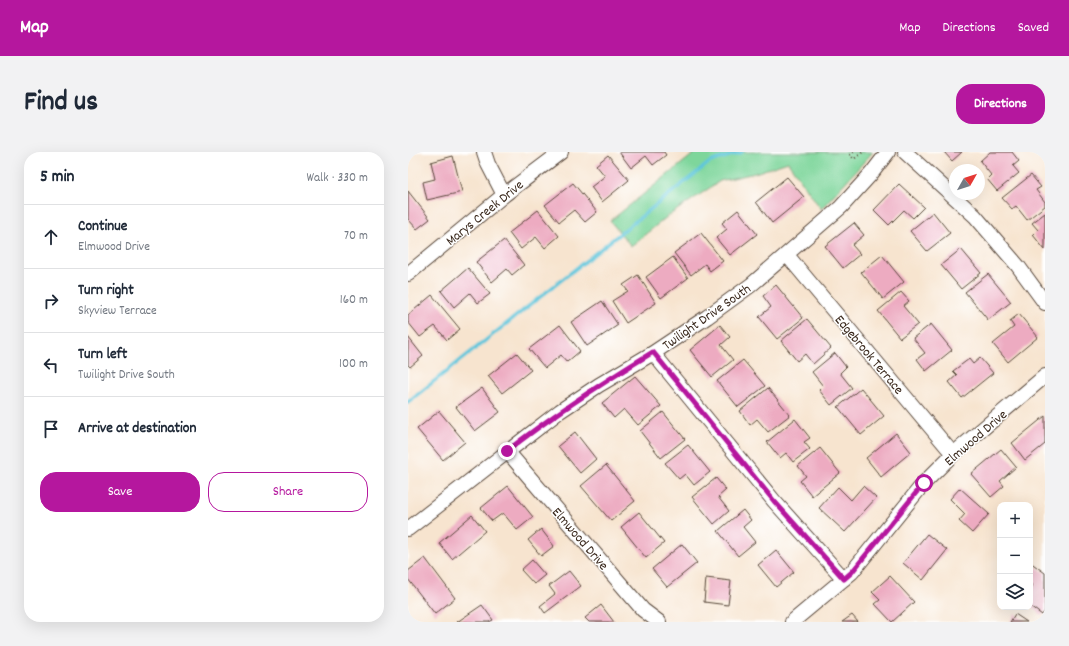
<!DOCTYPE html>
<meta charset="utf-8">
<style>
body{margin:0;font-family:Dekko,sans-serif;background:#f2f2f3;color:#1f2937}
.controls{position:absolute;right:12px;bottom:12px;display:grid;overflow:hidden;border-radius:8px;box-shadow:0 4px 16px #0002}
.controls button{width:36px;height:36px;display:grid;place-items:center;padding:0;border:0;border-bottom:1px solid #e0e1e3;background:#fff;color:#1f2937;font:20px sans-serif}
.compass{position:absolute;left:541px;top:12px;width:36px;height:36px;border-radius:50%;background:#fff;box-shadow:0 4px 16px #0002;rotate:51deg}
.stop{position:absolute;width:12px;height:12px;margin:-9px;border:3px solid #b5179e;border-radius:50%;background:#fff}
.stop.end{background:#b5179e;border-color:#fff;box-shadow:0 1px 4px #0008}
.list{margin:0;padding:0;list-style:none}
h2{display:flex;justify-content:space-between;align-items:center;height:52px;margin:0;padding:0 16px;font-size:17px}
h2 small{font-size:13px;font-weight:400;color:#747a83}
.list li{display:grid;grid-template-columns:26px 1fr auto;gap:12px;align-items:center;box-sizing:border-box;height:64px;padding:0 16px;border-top:1px solid #e0e1e3}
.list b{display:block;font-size:15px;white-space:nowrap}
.list p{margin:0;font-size:13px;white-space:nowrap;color:#747a83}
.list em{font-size:13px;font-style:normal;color:#747a83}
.actions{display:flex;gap:8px;padding:12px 16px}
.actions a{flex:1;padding:9px 0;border:1px solid #b5179e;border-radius:16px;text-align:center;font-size:14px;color:#b5179e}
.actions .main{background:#b5179e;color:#fff}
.icon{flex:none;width:22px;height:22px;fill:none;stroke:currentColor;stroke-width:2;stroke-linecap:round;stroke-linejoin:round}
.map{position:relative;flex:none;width:637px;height:470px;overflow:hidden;border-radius:16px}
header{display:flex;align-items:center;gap:24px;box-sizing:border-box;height:56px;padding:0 20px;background:#b5179e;color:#fff}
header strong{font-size:19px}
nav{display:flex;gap:22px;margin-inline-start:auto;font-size:14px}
.intro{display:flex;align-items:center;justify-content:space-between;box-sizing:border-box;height:96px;padding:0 24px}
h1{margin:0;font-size:28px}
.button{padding:10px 18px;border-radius:16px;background:#b5179e;color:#fff;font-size:14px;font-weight:700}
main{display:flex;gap:24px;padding:0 24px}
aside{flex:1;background:#fff;border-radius:16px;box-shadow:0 4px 16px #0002}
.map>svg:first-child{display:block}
</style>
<header>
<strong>Map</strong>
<nav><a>Map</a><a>Directions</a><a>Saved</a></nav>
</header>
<div class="intro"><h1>Find us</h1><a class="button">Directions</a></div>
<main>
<aside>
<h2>5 min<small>Walk · 330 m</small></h2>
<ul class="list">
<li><svg class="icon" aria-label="ahead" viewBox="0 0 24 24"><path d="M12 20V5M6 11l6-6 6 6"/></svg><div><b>Continue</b><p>Elmwood Drive</p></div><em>70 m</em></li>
<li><svg class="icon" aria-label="right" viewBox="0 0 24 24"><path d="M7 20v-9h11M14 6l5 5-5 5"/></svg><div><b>Turn right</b><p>Skyview Terrace</p></div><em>160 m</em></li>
<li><svg class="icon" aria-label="left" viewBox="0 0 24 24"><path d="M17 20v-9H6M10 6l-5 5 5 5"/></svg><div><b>Turn left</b><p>Twilight Drive South</p></div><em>100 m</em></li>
<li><svg class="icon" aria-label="arrive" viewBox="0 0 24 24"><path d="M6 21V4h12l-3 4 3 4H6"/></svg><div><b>Arrive at destination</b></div></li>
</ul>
<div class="actions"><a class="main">Save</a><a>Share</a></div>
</aside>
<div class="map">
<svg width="637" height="470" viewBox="0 0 637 470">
<rect width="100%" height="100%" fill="#fff"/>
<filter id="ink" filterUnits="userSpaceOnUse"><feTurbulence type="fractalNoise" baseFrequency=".025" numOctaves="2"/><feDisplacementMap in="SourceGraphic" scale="8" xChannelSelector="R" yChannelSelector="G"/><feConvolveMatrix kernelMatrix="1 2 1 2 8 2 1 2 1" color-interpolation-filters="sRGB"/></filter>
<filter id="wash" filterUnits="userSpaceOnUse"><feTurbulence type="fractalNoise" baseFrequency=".012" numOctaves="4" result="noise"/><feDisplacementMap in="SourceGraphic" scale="16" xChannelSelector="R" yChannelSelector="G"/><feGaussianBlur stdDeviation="0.9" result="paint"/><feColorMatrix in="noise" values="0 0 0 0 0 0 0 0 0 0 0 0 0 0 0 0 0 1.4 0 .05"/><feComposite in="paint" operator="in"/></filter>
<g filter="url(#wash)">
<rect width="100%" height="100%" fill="#f7e4cf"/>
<path fill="#7ed69b" stroke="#5c805c" d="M288,0H465L413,57L380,10L347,21L312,29L260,64L223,94L202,69Z"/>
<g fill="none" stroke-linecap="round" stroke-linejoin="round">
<path stroke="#5fc6dc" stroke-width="3.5" d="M0,250L302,10L334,0"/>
</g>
<g id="blocks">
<path fill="#edabc1" d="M211,0H256L258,3L245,13L238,4L223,16Z
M536,0H554L544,9Z
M582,0H604L611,9L605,14L611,21L589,39L579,27L583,23L572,9Z
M200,3L221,28L194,50L183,35L197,24L188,13Z
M45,4L54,40L19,48L15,30L27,27L23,10Z
M623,23L633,35L628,38L637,50V54L619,68L608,54L604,57L594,46Z
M379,25L396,45L364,71L348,50Z
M165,31L189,60L177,70L166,58L151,70L137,53Z
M491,32L516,55L505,66L496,58L481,73L466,58Z
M0,39L22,67L9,77L0,67Z
M130,58L151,84L137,96L128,85L113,97L101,81Z
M330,58L349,82L322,103L308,86L319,77L314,71Z
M525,60L542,81L519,99L502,79Z
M637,61V98L625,83L630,78L624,71Z
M446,71L456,83L444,93L452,102L435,116L417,94Z
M293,81L315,109L302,119L297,112L283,123L266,101Z
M96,88L116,113L104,123L99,117L84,130L68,110Z
M553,97L573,121L553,137L533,113Z
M474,103L496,130L475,147L453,120Z
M265,105L280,126L253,146L238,125Z
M60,116L82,142L70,151L62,141L46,155L33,139Z
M580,122L603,150L580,168L557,140Z
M230,123L248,151L218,171L204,149L220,139L215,133Z
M368,133L395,166L369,187L351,165L363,155L355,144Z
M493,140L501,149L495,154L510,172L492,186L470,159Z
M24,143L52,177L39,188L27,174L12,185L0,170V163Z
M194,149L210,173L179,194L163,170Z
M611,162L630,185L600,210L585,192L606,175L602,169Z
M399,167L423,196L405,212L397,202L389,209L373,189Z
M523,172L544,198L518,219L509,207L517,201L505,186Z
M152,173L172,199L159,210L153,203L137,216L121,197Z
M312,173L322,185L313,193L325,208L304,225L282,198Z
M0,185L15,204L2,215L0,213Z
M109,201L123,218L94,241L80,224Z
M427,201L438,215L432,221L444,236L423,253L411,238L415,234L404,220Z
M572,206L585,221L554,246L541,230L549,223L545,219L561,207L565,212Z
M335,208L357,234L330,255L309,229Z
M227,224L253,254L230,273L216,257L206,266L194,251Z
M74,236L92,260L67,279L48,255Z
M360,236L382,263L360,280L349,267L342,273L332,259Z
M453,236L476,264L453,283L430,255Z
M31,259L57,290L35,308L9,277Z
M255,260L277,287L253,306L232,279Z
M637,264V292L617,308L604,291Z
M387,267L402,286L396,290L402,297L385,310L378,301L372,306L359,290Z
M167,280L188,307L172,321L150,294Z
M488,281L503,300L473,325L458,306Z
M280,293L302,320L286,333L277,322L271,327L257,311Z
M412,296L432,321L404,344L392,329L398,324L390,314Z
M593,297L608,315L592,329L596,334L583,345L563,322Z
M198,313L227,349L203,369L173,334Z
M308,326L318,338L310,345L321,359L306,372L284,345Z
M100,334L125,365L109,378L95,361L84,369L73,356Z
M455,334L468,346L437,380L411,356L430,335L443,348Z
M552,336L581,362L564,381L551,369L557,362L542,347Z
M335,358L343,368L335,375L347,390L330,404L310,379Z
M231,360L256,391L238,406L213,375Z
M64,363L77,379L44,407L31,391Z
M133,377L146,394L133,404L120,388Z
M519,382L539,398L515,428L495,411Z
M274,392L289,411L259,435L244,417Z
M368,398L386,420L368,435L350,413Z
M17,406L47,446L27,462L0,427V419Z
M124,408L137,423L126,432L113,418Z
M622,410L637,421V459L634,463L622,454V436L624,433L622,432Z
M161,419L173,434L137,461L132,454L147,442L141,434Z
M482,424L506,450L484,470L467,452L472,448L464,440Z
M298,426L323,429L320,453L296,450Z
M74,453L85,468L81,470H49Z
M193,453L206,470H181L177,466Z
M607,462L619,470H602Z
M444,463L450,470H434Z"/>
</g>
</g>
<g filter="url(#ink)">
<use href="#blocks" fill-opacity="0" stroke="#574639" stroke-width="1"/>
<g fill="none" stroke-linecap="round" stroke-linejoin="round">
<g stroke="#574639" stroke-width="16">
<path id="street" d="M76,0L80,12L96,43
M497,0L567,64L610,114L637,151
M379,103L545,302
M0,122L96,43L153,0
M245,201L366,349L436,427
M99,299L235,458L251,470
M0,377L152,259L191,233L245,201L299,165L343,133L433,55L463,22L480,0
M384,470L444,420L516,331L545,302L637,224"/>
</g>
<path stroke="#574639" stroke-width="2" stroke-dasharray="1 3" stroke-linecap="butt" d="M446,0L442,3L446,7L455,0"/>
<use href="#street" stroke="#fff" stroke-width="14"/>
</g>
</g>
<g fill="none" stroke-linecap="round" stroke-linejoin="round" filter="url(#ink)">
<path stroke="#b5179e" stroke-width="5" d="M99,299C146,262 194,231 245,200L366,349L436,427L444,420L516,331"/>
</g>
<g text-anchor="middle" stroke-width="3" stroke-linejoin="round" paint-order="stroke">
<g font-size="14" fill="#3b2a1e" stroke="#fff">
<text transform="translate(76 60) rotate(-39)" y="5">Marys Creek Drive</text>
<text transform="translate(298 164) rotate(-35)" y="5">Twilight Drive South</text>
<text transform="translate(462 202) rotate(50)" y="5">Edgebrook Terrace</text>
<text transform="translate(567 285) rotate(-41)" y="5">Elmwood Drive</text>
<text transform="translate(173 386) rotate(49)" y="5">Elmwood Drive</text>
</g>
</g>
</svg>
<div class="controls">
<button>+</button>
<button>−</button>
<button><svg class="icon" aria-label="layers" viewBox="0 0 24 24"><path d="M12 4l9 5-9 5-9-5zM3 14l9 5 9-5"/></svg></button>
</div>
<svg class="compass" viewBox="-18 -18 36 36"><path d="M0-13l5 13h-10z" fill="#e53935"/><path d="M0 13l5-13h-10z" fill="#747a83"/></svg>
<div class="stop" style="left:516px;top:331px"></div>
<div class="stop end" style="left:99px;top:299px"></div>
</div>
</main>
